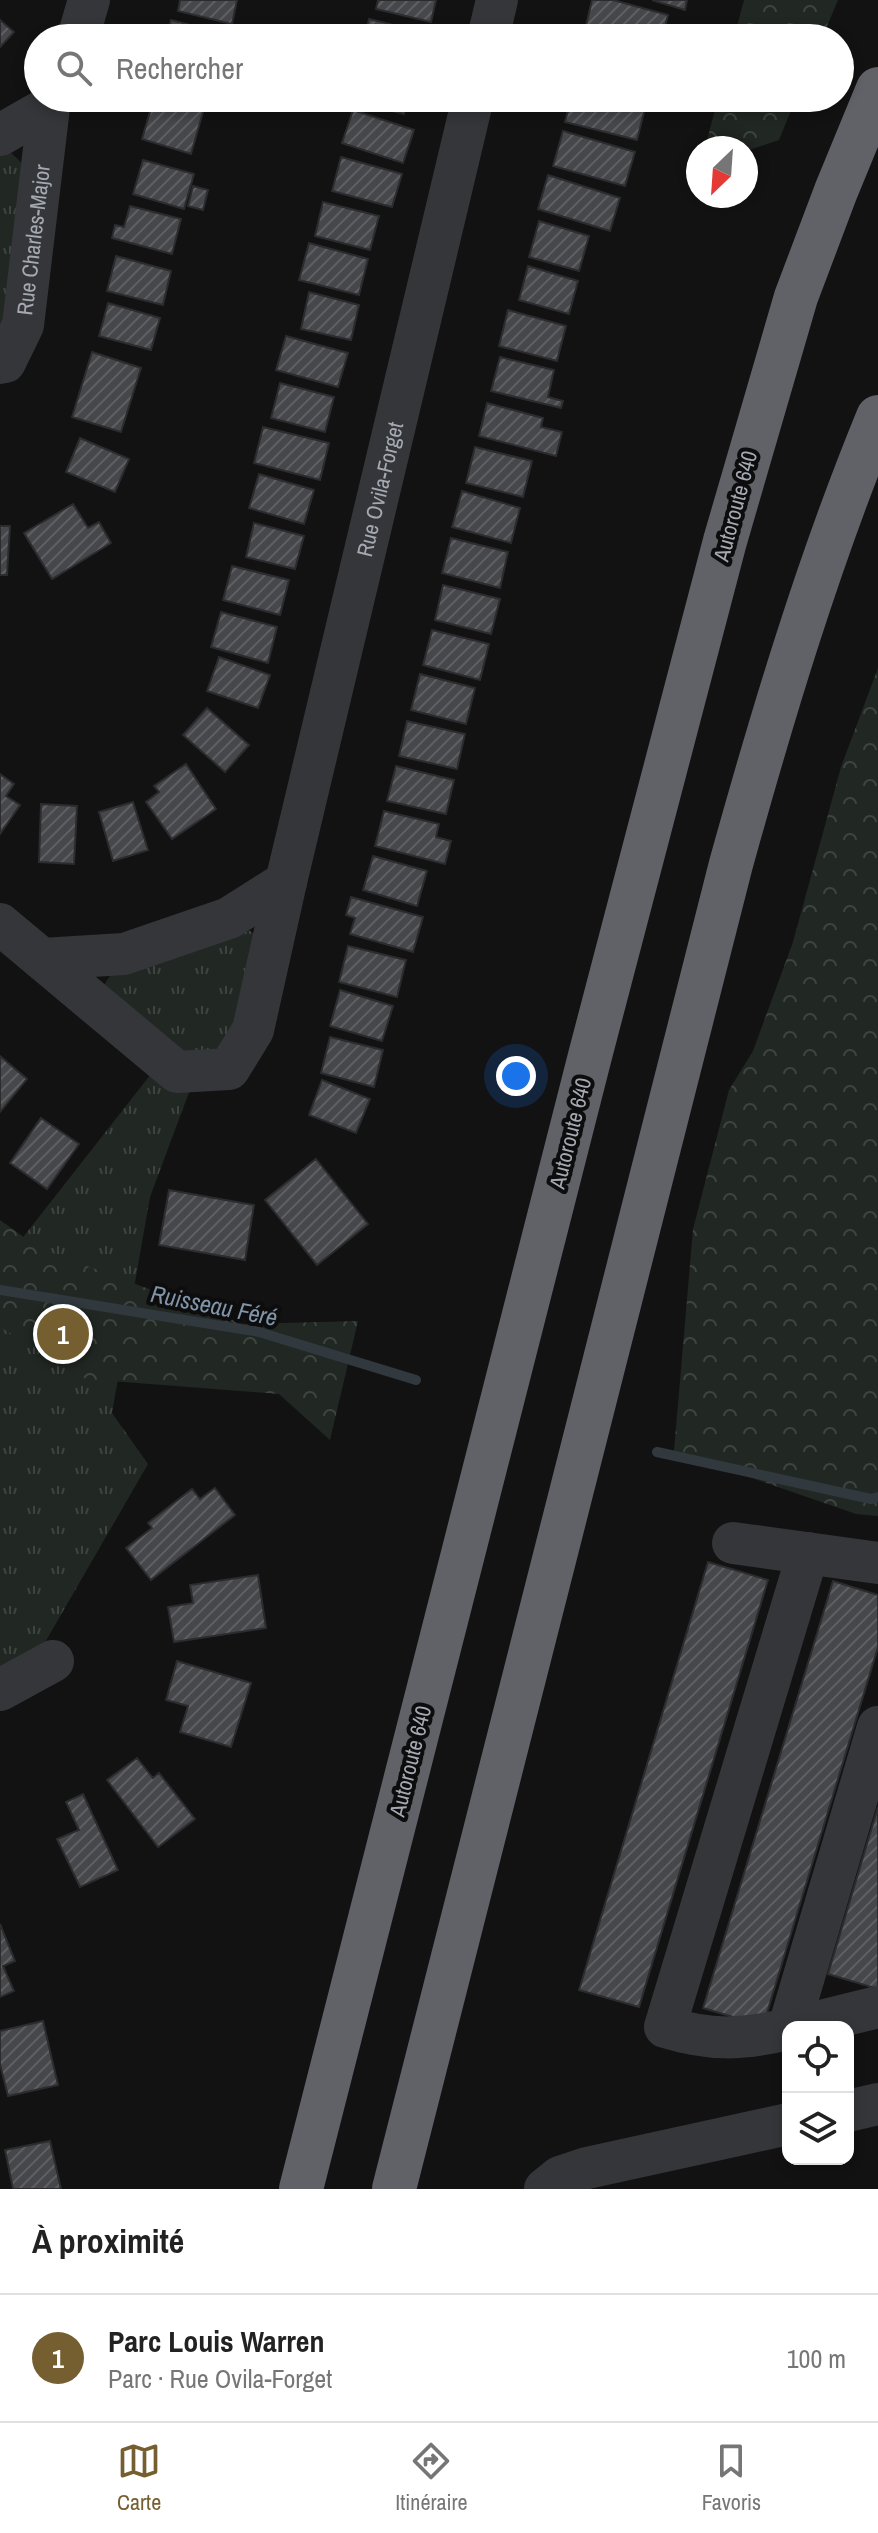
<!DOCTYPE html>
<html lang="fr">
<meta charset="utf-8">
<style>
body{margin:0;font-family:"Archivo Narrow",sans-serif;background:#f2f2f2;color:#222}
.controls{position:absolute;right:24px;bottom:24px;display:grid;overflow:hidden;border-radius:16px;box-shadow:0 4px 12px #0003}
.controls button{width:72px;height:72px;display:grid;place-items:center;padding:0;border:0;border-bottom:2px solid #e0e0e0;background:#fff;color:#222;font:40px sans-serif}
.compass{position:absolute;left:686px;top:136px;width:72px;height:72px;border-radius:50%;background:#fff;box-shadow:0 4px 12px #0003;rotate:205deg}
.you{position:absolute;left:516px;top:1076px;width:28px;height:28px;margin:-20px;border:6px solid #fff;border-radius:50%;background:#1a73e8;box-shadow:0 0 0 12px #1a73e833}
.badge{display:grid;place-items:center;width:52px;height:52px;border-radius:50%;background:#755f31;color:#fff;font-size:26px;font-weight:700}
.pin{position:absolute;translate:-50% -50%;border:4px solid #fff;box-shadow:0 2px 8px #0006}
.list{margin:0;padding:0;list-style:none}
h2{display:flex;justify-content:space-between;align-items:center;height:104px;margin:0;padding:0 32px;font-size:34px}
h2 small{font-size:26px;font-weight:400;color:#767676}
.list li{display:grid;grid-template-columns:52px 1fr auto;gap:24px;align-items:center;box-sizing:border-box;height:128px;padding:0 32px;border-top:2px solid #e0e0e0}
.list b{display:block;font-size:30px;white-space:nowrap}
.list p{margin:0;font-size:26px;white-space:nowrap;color:#767676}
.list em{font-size:26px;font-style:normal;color:#767676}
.icon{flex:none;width:44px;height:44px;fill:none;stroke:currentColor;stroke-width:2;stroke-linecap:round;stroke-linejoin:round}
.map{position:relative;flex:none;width:878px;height:2189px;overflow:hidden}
.search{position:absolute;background:#fff;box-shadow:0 4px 12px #0003;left:24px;right:24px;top:24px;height:88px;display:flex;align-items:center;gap:20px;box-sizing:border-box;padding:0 28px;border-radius:44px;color:#767676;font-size:30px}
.sheet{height:232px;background:#fff}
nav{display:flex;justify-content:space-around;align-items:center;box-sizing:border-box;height:112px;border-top:2px solid #e0e0e0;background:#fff;font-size:22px;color:#767676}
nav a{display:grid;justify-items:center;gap:4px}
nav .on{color:#755f31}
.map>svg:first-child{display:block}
</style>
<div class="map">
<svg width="878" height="2189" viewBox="0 0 878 2189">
<defs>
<pattern id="grass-tufts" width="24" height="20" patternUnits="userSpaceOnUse" patternTransform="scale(2)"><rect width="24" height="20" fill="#212722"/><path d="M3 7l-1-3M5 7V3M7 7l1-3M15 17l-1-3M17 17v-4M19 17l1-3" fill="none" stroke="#3e4440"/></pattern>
<pattern id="forest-crowns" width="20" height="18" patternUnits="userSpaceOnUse" patternTransform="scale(2)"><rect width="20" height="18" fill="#212722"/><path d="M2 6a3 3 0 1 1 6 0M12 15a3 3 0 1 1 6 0" fill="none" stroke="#3e4440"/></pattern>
<pattern id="building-hatch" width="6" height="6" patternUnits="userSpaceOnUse" patternTransform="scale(2)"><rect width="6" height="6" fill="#46474b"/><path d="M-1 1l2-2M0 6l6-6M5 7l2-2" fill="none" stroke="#5e5f63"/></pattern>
</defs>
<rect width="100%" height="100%" fill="#121213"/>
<path fill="url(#grass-tufts)" d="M0,142L40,181L0,363Z
M229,918L263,939L253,1030L177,1072L97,996L124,954Z
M151,1074L191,1087L150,1197L112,1413L148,1464L40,1651L0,1672V1255L13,1250Z"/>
<path fill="url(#forest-crowns)" d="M744,0H838L822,38H734Z
M718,98H796L779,140L746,151V148H705Z
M878,668V1516L856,1514L674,1451L693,1229L729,1090L753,1051L793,942L841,767Z
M0,1220L39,1248L243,1324L358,1321L330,1440L279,1394L86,1379L0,1327Z"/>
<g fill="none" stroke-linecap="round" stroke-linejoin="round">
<path stroke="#31383e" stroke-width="10" d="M0,1290L259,1332L416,1380
M657,1452L871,1499L878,1497"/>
</g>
<path fill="url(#building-hatch)" stroke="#2c2c2f" stroke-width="2" d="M180,0H237L232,24L178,11Z
M378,0H436L431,22L376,9Z
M592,0H613L668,15L662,38H616L585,30Z
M652,0H687L685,10Z
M369,19L426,33L425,38H365Z
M0,20L14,32L0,47Z
M171,20L229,35L228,38H172L173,34L168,33Z
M154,98H207L191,154L142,139Z
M353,98H409L404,114L352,100Z
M571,98H621L646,104L637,140L565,122Z
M353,110L414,130L403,163L342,143Z
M563,131L635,152L625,186L553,166Z
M341,157L402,174L392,207L332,191Z
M143,160L194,174L184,209L133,194Z
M548,175L620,198L610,231L538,209Z
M193,186L208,190L203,210L188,206Z
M323,202L379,216L370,250L315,236Z
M130,206L181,219L172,254L112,238L115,225L124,227Z
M539,221L589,236L579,271L529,257Z
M309,243L368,259L359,295L299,280Z
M116,256L171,271L163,305L107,291Z
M528,266L578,281L569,314L519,300Z
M309,292L359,305L351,340L301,329Z
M108,303L160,318L151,350L99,336Z
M508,310L566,326L557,361L499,346Z
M286,336L348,353L338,387L276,370Z
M92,352L141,368L121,432L72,417Z
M500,357L554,370L548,397L563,401L561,408L491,391Z
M280,383L334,397L325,432L271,418Z
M487,403L543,418L541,427L562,432L556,456L479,436Z
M263,427L329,443L320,480L254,463Z
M80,438L129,459L115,492L66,472Z
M475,447L532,461L523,497L466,483Z
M259,474L314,490L304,524L249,508Z
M462,491L520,508L511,543L452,527Z
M73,504L88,528L99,522L111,543L52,579L24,533Z
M254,523L304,536L295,569L246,557Z
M0,526H10L7,575H0Z
M451,538L508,552L500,588L442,573Z
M232,566L289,580L280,615L223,600Z
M443,585L500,599L491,634L435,620Z
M221,612L277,627L268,663L211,647Z
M432,630L489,644L480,680L423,665Z
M219,657L270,675L258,708L207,691Z
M420,674L475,688L466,724L411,710Z
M207,708L249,745L225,772L183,735Z
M407,721L465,734L457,769L399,756Z
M186,764L216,809L172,839L146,802L159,792L154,786Z
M396,766L454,780L446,814L387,801Z
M0,774L14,784L6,796L20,805L0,834Z
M133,802L148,850L113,861L99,812Z
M41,804L77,806L74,864L39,862Z
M384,811L439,824L436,837L451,841L445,864L375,846Z
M373,856L427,871L417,906L363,890Z
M351,897L423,917L413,952L350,934L355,918L346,915Z
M348,946L406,960L397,997L339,982Z
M340,990L393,1006L382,1041L330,1026Z
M330,1037L383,1050L374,1087L321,1073Z
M0,1056L27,1079L0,1112Z
M322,1080L370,1099L356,1133L309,1115Z
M41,1118L79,1144L47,1189L10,1163Z
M316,1159L368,1224L317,1265L265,1200Z
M169,1190L254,1205L245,1260L159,1245Z
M215,1488L235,1515L151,1580L126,1548L152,1528L148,1523L192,1489L200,1499Z
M708,1562L768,1580L639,2007L579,1990Z
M258,1575L266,1628L174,1642L168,1607L193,1603L190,1585Z
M833,1581L878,1595V1647L763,2026L703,2008Z
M177,1661L251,1683L231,1747L180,1732L188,1706L166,1700Z
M137,1758L153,1778L159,1773L195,1819L158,1847L107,1780Z
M83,1794L118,1870L80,1887L57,1839L79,1830L66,1802Z
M878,1807V1989L828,1974Z
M0,1924L15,1961L3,1966L14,1991L0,1997Z
M43,2021L58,2085L8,2096L0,2064V2031Z
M50,2141L61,2189H13L5,2150Z"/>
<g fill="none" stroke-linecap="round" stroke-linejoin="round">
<g stroke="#35363a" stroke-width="42">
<path d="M78,38L89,0"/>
<path d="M488,38L497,0"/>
<path d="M0,135L49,107"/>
<path id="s1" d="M0,363L5,362L23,325L49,107L53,98"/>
<path id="s2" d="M0,924L177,1072L229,1069L253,1030L286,882L473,98"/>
<path d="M42,959L124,954L229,918L286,882"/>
<path d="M733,1543L878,1563"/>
<path d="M0,1690L53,1661"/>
<path d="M789,2027L878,1727"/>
<path d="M797,2027L878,2007"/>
<path d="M788,2029C742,2040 710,2041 665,2027L808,1553"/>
<path d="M848,2111L878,2104"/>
<path d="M545,2189L560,2177L587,2168L788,2124"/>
</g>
<path stroke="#606268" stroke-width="44" d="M301,2189L591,1052L725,541L796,297L836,191L878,89
M394,2189L731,864C773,713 818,563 878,417"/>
</g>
<g text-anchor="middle" stroke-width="8" stroke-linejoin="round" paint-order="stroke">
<g font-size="22" fill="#a5a9b2" stroke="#0d0d0e">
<text dy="8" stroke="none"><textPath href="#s1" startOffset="132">Rue Charles-Major</textPath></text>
<text dy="8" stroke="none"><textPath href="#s2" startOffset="884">Rue Ovila-Forget</textPath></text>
<text transform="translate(735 506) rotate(-75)" y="8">Autoroute 640</text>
<text transform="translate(570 1133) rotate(-76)" y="8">Autoroute 640</text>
<text transform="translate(410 1761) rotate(-76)" y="8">Autoroute 640</text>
</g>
<g font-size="24" font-style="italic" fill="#8095a9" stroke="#0d0d0e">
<text transform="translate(214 1306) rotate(11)" y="8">Ruisseau Féré</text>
</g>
</g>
</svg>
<div class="controls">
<button><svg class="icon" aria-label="locate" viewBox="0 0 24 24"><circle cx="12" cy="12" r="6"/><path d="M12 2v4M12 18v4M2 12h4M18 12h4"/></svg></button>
<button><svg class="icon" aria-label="layers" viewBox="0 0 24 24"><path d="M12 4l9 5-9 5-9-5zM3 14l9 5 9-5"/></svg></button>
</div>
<svg class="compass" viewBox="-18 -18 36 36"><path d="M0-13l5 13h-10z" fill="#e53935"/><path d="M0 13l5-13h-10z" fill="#767676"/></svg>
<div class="you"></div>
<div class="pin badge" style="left:63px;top:1334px">1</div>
<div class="search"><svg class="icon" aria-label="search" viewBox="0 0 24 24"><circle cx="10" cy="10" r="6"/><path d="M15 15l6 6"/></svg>Rechercher</div>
</div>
<section class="sheet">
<h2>À proximité<small></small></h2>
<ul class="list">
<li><span class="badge">1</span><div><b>Parc Louis Warren</b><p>Parc · Rue Ovila-Forget</p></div><em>100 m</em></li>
</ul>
</section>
<nav>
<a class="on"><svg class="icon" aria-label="map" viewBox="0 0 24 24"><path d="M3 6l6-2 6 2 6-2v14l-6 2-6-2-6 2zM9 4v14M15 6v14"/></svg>Carte</a>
<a><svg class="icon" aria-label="directions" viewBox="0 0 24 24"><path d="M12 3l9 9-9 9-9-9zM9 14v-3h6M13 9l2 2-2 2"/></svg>Itinéraire</a>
<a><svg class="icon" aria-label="saved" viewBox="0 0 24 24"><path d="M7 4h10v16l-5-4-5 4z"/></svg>Favoris</a>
</nav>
